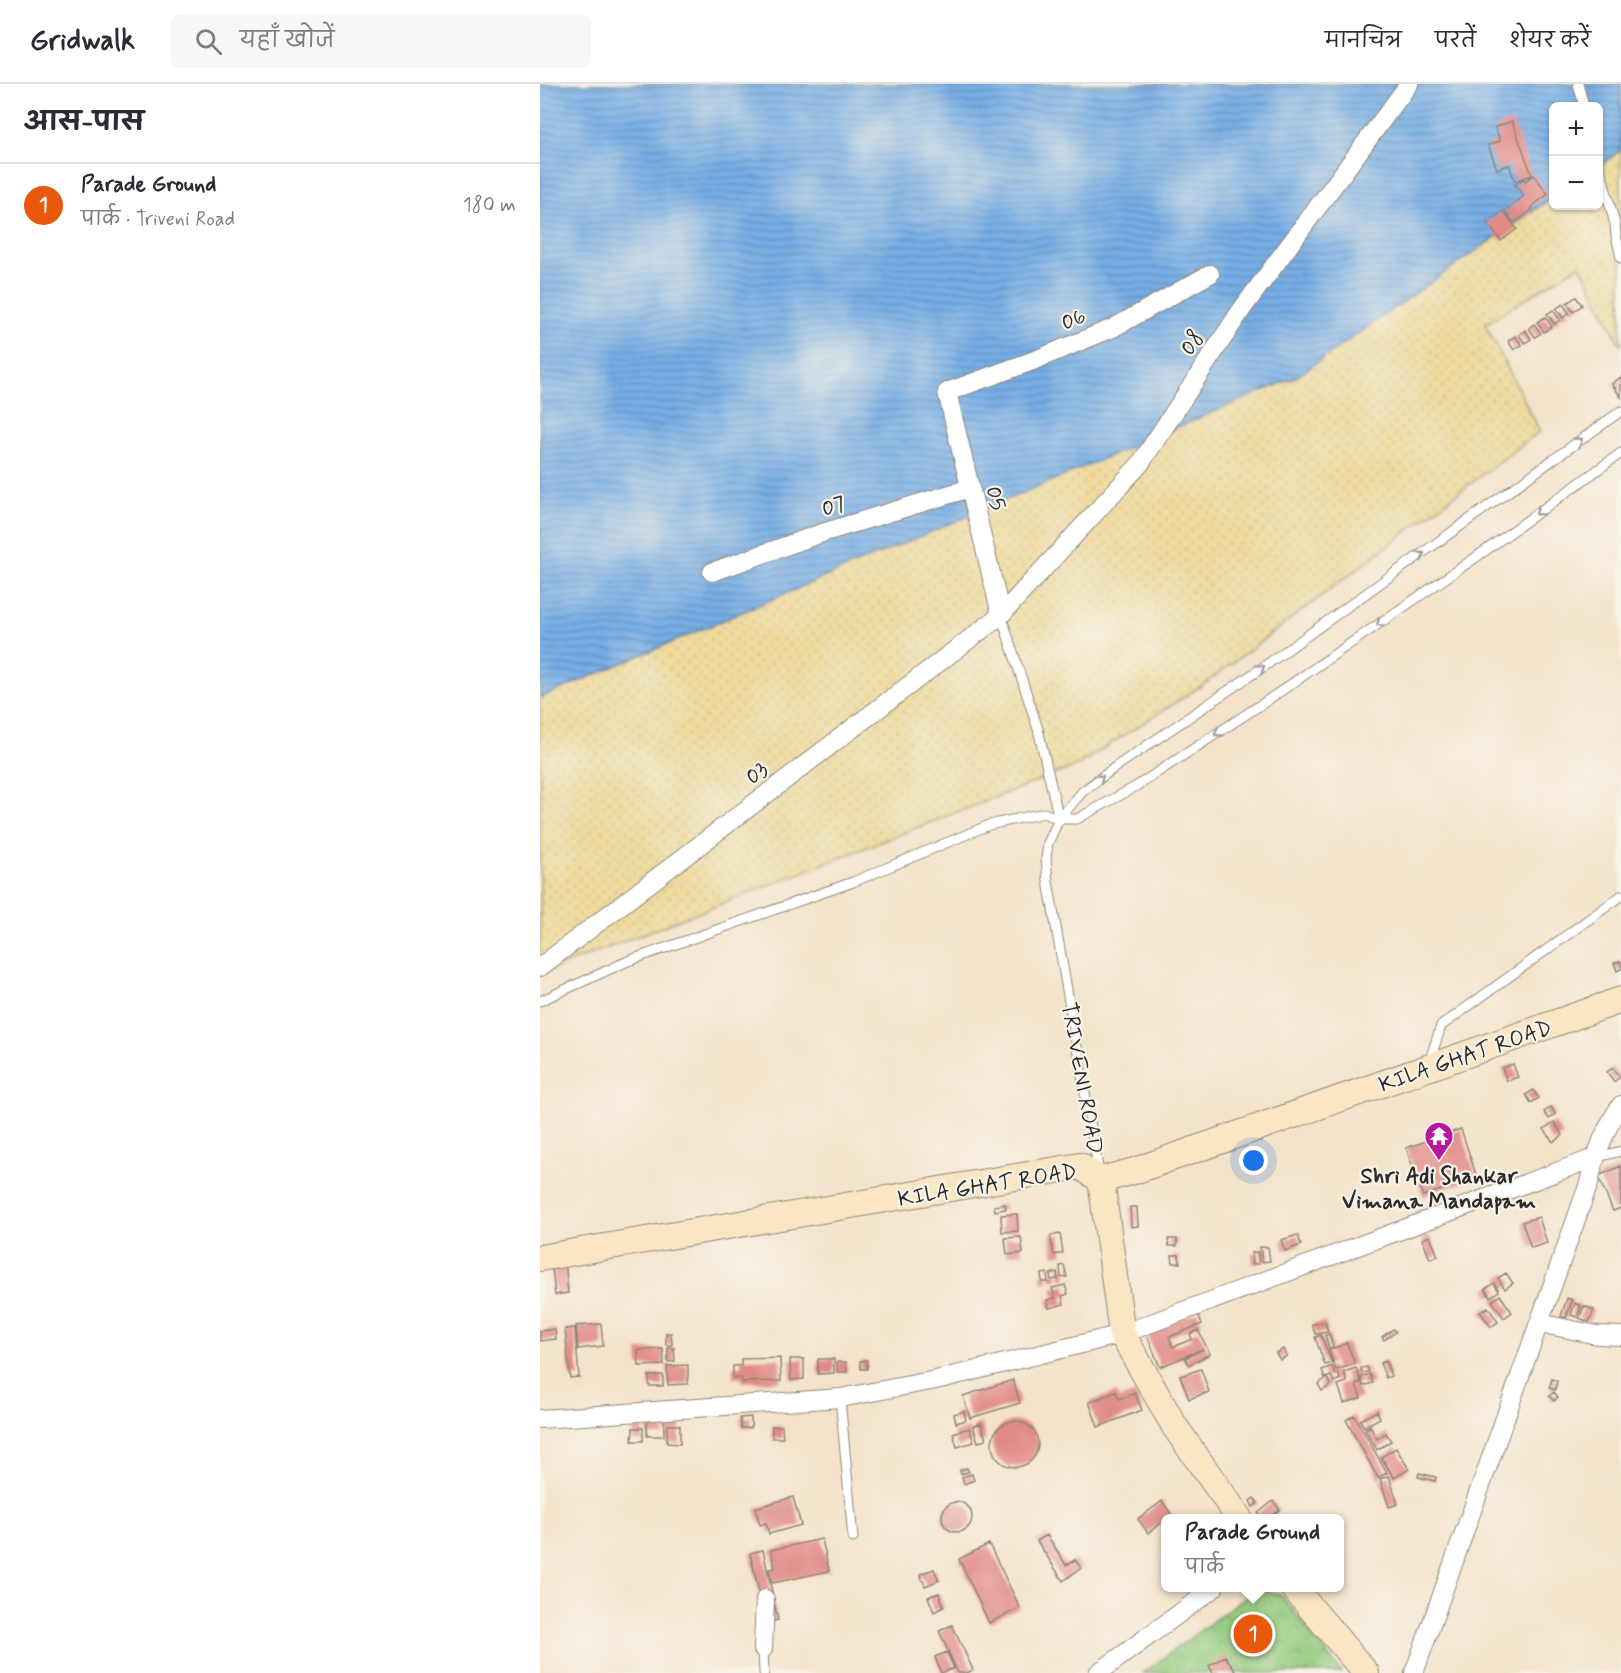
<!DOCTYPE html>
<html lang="hi">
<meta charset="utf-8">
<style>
body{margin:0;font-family:Mynerve,"Playpen Sans Deva",sans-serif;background:#f7f7f7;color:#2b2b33}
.controls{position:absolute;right:18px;top:18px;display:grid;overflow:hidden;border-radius:9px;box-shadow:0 2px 4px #0004}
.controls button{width:54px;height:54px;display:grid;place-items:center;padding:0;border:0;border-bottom:2px solid #e1e1e2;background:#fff;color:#2b2b33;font:30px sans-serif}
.you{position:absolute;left:714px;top:1077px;width:21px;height:21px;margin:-15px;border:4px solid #fff;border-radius:50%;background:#1a73e8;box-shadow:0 0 0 9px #1a73e833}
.badge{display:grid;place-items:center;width:39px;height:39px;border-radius:50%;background:#ea580c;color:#fff;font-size:20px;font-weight:700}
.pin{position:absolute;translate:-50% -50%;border:3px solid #fff;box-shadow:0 2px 6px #0006}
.popup{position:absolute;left:621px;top:1430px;width:183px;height:78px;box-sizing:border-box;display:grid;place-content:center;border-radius:9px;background:#fff;filter:drop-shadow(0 2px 4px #0005);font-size:20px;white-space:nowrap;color:#7c7c81}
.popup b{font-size:22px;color:#2b2b33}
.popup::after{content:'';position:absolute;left:50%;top:100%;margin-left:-12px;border:12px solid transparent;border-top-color:#fff}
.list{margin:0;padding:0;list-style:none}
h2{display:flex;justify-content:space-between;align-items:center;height:78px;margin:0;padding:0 24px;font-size:26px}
h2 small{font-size:20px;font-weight:400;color:#7c7c81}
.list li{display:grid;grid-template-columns:39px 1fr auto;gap:18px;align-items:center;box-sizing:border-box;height:84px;padding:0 24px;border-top:2px solid #e1e1e2}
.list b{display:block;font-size:22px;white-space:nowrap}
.list p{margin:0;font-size:20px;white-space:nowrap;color:#7c7c81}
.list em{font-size:20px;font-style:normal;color:#7c7c81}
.icon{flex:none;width:33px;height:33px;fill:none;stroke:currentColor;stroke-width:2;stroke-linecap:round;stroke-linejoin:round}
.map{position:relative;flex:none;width:1081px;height:1589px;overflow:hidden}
header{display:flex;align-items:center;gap:36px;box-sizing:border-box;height:84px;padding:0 30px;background:#fff;border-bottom:2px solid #e1e1e2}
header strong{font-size:28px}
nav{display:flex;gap:33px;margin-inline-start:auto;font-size:21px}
.search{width:420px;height:54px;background:#f7f7f7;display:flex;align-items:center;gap:15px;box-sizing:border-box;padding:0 21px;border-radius:9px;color:#7c7c81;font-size:22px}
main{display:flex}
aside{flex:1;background:#fff}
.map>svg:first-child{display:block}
</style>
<header>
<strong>Gridwalk</strong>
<div class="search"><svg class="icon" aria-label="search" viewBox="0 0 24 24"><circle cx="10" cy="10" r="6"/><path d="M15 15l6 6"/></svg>यहाँ खोजें</div>
<nav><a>मानचित्र</a><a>परतें</a><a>शेयर करें</a></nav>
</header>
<main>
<aside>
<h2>आस-पास<small></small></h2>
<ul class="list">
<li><span class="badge">1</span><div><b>Parade Ground</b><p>पार्क · Triveni Road</p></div><em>180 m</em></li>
</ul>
</aside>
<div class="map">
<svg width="1081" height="1589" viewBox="0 0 1081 1589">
<defs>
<pattern id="sand-dots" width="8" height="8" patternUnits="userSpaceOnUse" patternTransform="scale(1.5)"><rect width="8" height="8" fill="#eeda9e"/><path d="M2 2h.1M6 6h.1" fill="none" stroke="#cb8" stroke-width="1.8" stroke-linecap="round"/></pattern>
<pattern id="park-crowns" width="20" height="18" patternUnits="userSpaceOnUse" patternTransform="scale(1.5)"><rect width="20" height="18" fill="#92cb7e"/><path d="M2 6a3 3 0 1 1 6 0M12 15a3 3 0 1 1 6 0" fill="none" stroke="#7eae6d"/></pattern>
<pattern id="water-rules" width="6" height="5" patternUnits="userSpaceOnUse" patternTransform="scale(1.5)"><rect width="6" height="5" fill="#76aee6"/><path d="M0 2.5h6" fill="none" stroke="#618ebb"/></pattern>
</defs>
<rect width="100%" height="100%" fill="#f7f3e8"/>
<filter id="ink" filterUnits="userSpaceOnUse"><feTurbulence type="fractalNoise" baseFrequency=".0167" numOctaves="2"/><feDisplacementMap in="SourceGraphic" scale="12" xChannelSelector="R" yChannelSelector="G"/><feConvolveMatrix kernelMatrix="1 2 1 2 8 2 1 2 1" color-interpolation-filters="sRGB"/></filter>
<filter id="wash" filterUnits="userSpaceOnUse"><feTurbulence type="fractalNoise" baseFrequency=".008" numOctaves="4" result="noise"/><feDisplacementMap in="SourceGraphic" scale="24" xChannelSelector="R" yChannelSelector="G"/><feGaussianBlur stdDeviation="1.35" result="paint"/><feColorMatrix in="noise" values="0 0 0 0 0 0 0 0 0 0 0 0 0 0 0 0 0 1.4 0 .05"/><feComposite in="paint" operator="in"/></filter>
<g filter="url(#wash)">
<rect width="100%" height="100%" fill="#f4e3ca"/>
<path fill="url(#sand-dots)" stroke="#8c8264" stroke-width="1.5" fill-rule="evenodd" d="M1081,0V262L1040,181L945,240L1000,347L666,599L536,682L0,890V245ZM1014,22H1058V122H1014Z"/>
<path fill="url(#park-crowns)" stroke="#5e7b54" stroke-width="1.5" d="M716,1505L740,1510L802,1589H603Z"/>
<path fill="url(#water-rules)" stroke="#506c88" stroke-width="1.5" d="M0,0H1081V66L1059,82L1058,22H1014L1013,113L756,293L0,614Z"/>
<g id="blocks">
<path fill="#e18b87" d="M972,37L992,91L975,97L969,81L957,85L948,61L960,57L955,43Z
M994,91L1008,110L991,123L993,125L974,139L965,127L984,112L975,101L983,95L985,97Z
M963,127L977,145L961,157L947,139Z
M1036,213L1042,221L1033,228L1027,219Z
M1023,220L1029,229L1023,234L1016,225Z
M1013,226L1020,236L1014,240L1007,230Z
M1005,233L1012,242L1004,248L997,238Z
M994,240L1001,249L995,253L989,244Z
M985,246L991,255L985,259L979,251Z
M975,252L982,261L974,266L968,257Z
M1081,293V313L1072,300Z
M1081,877V885L1077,887L1074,879Z
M973,980L978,993L967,997L962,984Z
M1073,984L1080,993L1074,998L1067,988Z
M993,1006L999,1014L991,1019L986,1011Z
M1011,1023L1015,1030L1009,1035L1004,1028Z
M1014,1038L1023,1051L1013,1058L1004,1045Z
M921,1045L937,1094L883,1112L866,1064Z
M1081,1082V1124L1073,1127L1058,1092Z
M465,1120L466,1125L455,1127L454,1122Z
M590,1123H597L598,1142L591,1143Z
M477,1130L478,1147L462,1148L461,1131Z
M999,1133L1007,1159L991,1164L982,1138Z
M520,1150L523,1169L514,1171L510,1152Z
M758,1151L761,1161L745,1167L741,1156Z
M890,1152L898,1172L890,1175L882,1155Z
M481,1153L483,1169L467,1171L465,1154Z
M628,1155H637V1162H629Z
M720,1163H728L730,1177L722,1178Z
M718,1168L719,1180H713L712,1169Z
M632,1171H639L640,1179H633Z
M25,1175L28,1209L15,1211L11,1176Z
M524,1181L527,1193L521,1194L520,1182Z
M517,1188L518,1195L511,1196L510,1190Z
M507,1189L508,1198H502L501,1190Z
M966,1189L973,1199L965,1205L958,1194Z
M954,1199L959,1207L950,1213L945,1205Z
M525,1201L528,1210L522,1212L524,1220L509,1224L507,1216L515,1214L512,1204Z
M960,1211L972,1228L964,1234L952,1217Z
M1027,1214L1033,1216L1026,1234L1021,1232Z
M1035,1219L1041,1222L1037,1233L1031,1231Z
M1044,1222L1054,1226L1049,1238L1039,1234Z
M948,1223L958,1238L951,1243L940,1228Z
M657,1228L662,1240L629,1253L633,1263L652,1255L650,1250L658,1246L670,1270L649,1281L645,1274L663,1265L620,1283L606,1249Z
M785,1238L788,1248L775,1250L772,1240Z
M61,1240L63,1262L38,1265L36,1242Z
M35,1244L39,1293L30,1294L25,1245Z
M15,1245L16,1255L0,1257V1247Z
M853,1245L856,1248L844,1256L842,1253Z
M126,1249H131L132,1261H126Z
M789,1250L793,1263L789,1264L785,1251Z
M781,1251L792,1279L785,1281L775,1253Z
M807,1259L815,1280L796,1286L789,1266Z
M128,1264H134L135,1277L128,1278Z
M123,1265L124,1281L99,1282L98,1266Z
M743,1265L747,1272L740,1276L736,1269Z
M240,1274L241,1297L202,1298V1294H193V1282H201V1275Z
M250,1275H264V1295L251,1296Z
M278,1275H294V1289L278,1290Z
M327,1276V1285H321L320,1277Z
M846,1277L851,1292L846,1294L840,1279Z
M297,1278H306L307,1288H297Z
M148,1281V1300L128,1301L127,1282Z
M792,1282L795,1290L798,1289L800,1295L794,1298L791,1292L785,1294L782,1286Z
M827,1283L829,1288L822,1289L821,1284Z
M816,1284L821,1298L816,1300L821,1314L804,1319L798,1301L807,1298L804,1288Z
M661,1285L669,1308L649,1315L640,1292Z
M830,1290L833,1299L823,1302L821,1293Z
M123,1291V1302H109V1292Z
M787,1294L791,1301L782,1307L778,1300Z
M1012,1295L1017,1297L1015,1306L1009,1304Z
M473,1296L480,1319L430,1334L423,1312Z
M576,1308L579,1315L595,1309L602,1326L558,1343L549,1318Z
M1014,1308L1018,1313L1014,1317L1009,1312Z
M424,1327L426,1336L416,1339L414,1330Z
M837,1327L840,1334L824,1343L820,1336Z
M814,1331L847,1389L838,1394L806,1336Z
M211,1333V1344H201L200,1334Z
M107,1334H124V1352H107Z
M452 1360a23 23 0 1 1 46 0a23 23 0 1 1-46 0Z
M441,1339L446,1356L438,1358L433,1342Z
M127,1341H140V1360L127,1359Z
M232,1342H242L243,1354H232Z
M830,1342L837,1355L846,1349L851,1357L837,1366L825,1346Z
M93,1344H103V1357H92Z
M429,1344L434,1358L417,1363L413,1349Z
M856,1364L869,1385L854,1394L841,1373Z
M427,1384L429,1388L421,1390L420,1386Z
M879,1389L896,1393L895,1397L878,1393Z
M432,1390L434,1396L424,1400L422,1393Z
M849,1392L858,1420L849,1423L840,1395Z
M253,1413L261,1441L229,1450L226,1439L220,1441L215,1424Z
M714,1414L718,1419L713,1423L710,1417Z
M622,1417L632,1431L608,1449L598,1435Z
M733,1417L740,1426L728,1434H722L718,1429Z
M402 1433a15 15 0 1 1 30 0a15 15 0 1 1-30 0Z
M507,1451L526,1481L535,1476L541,1484L523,1497L497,1457Z
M282,1455L289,1487L232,1499L229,1485L235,1484L231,1466Z
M449,1460L480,1524L449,1539L419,1475Z
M223,1466L238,1536L226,1539L210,1469Z
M394,1485L399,1496L385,1502L380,1490Z
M399,1509L404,1523L394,1528L388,1513Z
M412,1541L433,1586L427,1589H418L399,1547Z
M407,1568L414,1584L401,1589L395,1573Z
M685,1572L697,1589H673L669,1582Z"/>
</g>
</g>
<g filter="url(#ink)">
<use href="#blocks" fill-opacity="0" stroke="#90877a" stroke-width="1.5"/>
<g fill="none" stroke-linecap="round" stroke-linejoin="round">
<g stroke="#90877a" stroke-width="11">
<path id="lane" d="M1038,0L1044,22
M1058,77L1075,140L1076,151L1081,174
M461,531L498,645L519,735L508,759L506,775L508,797L559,1089
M519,735L543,707L574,684L726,581L1081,327
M0,917L88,877L313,798L449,741L504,729L519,735H537L595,703L725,618L935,474L1081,369
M889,979L901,942L1081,812
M1054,1074L1081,1067
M300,1314L313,1454
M223,1565L224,1589"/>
</g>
<g stroke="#90877a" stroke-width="20">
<path id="street" d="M172,488L282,449L430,404
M461,531L407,308L495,276L573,244L670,190
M0,883L461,531L600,380L702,225L869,0
M999,1239L1057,1251L1081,1252
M0,1335L300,1314L396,1296L582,1250L1054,1074
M223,1565L225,1515
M558,1589L674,1504
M874,1589L1049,1099C1055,1071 1065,1045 1081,1021"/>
</g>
<g stroke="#90877a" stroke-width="28">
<path id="secondary" d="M561,1096L582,1250L635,1343L699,1434
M0,1174L540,1082L561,1096L594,1087L1081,916
M754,1504L826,1589"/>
</g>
<use href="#lane" stroke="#fff" stroke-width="9"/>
<use href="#street" stroke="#fff" stroke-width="18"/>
<use href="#secondary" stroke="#fbe6c4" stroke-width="26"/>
</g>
<defs><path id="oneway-chevron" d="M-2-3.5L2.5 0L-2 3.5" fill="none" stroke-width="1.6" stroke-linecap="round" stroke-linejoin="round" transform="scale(1.5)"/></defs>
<g stroke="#a0a0a0">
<use href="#oneway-chevron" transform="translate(1039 357) rotate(-36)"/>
<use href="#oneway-chevron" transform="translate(999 428) rotate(144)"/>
<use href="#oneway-chevron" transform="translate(881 471) rotate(-35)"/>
<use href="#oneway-chevron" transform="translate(840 539) rotate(145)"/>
<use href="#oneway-chevron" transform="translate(721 584) rotate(-34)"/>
<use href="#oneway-chevron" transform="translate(678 649) rotate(147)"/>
<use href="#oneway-chevron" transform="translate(560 694) rotate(-37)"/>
</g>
</g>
<defs>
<g id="temple-pin" transform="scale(1.5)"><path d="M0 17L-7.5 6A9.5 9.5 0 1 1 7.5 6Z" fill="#b5179e" stroke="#f7f3e8"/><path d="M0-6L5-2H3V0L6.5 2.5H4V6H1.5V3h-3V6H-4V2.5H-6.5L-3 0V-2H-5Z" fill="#fff"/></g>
</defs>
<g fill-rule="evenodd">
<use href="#temple-pin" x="899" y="1052"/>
</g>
<g text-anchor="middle" stroke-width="4.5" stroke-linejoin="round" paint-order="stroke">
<g font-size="22" fill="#2b2b2b" stroke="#f7f3e8">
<text transform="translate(533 234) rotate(-22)" y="8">06</text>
<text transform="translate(651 258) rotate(-57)" y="8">08</text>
<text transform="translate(457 414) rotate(76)" y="8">05</text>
<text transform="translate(293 421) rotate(-17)" y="8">07</text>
<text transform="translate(216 688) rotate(-37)" y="8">03</text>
<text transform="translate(925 971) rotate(-19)" y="8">KILA GHAT ROAD</text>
<text transform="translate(543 994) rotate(80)" y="8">TRIVENI ROAD</text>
<text transform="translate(447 1100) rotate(-9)" y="8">KILA GHAT ROAD</text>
</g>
<g font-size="22" font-weight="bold" fill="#2b2b2b" stroke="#f7f3e8">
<text x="899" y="1099">Shri Adi Shankar<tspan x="899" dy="25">Vimana Mandapam</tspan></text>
</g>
</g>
</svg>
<div class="controls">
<button>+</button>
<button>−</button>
</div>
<div class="you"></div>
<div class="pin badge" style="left:713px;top:1550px">1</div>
<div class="popup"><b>Parade Ground</b>पार्क</div>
</div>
</main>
